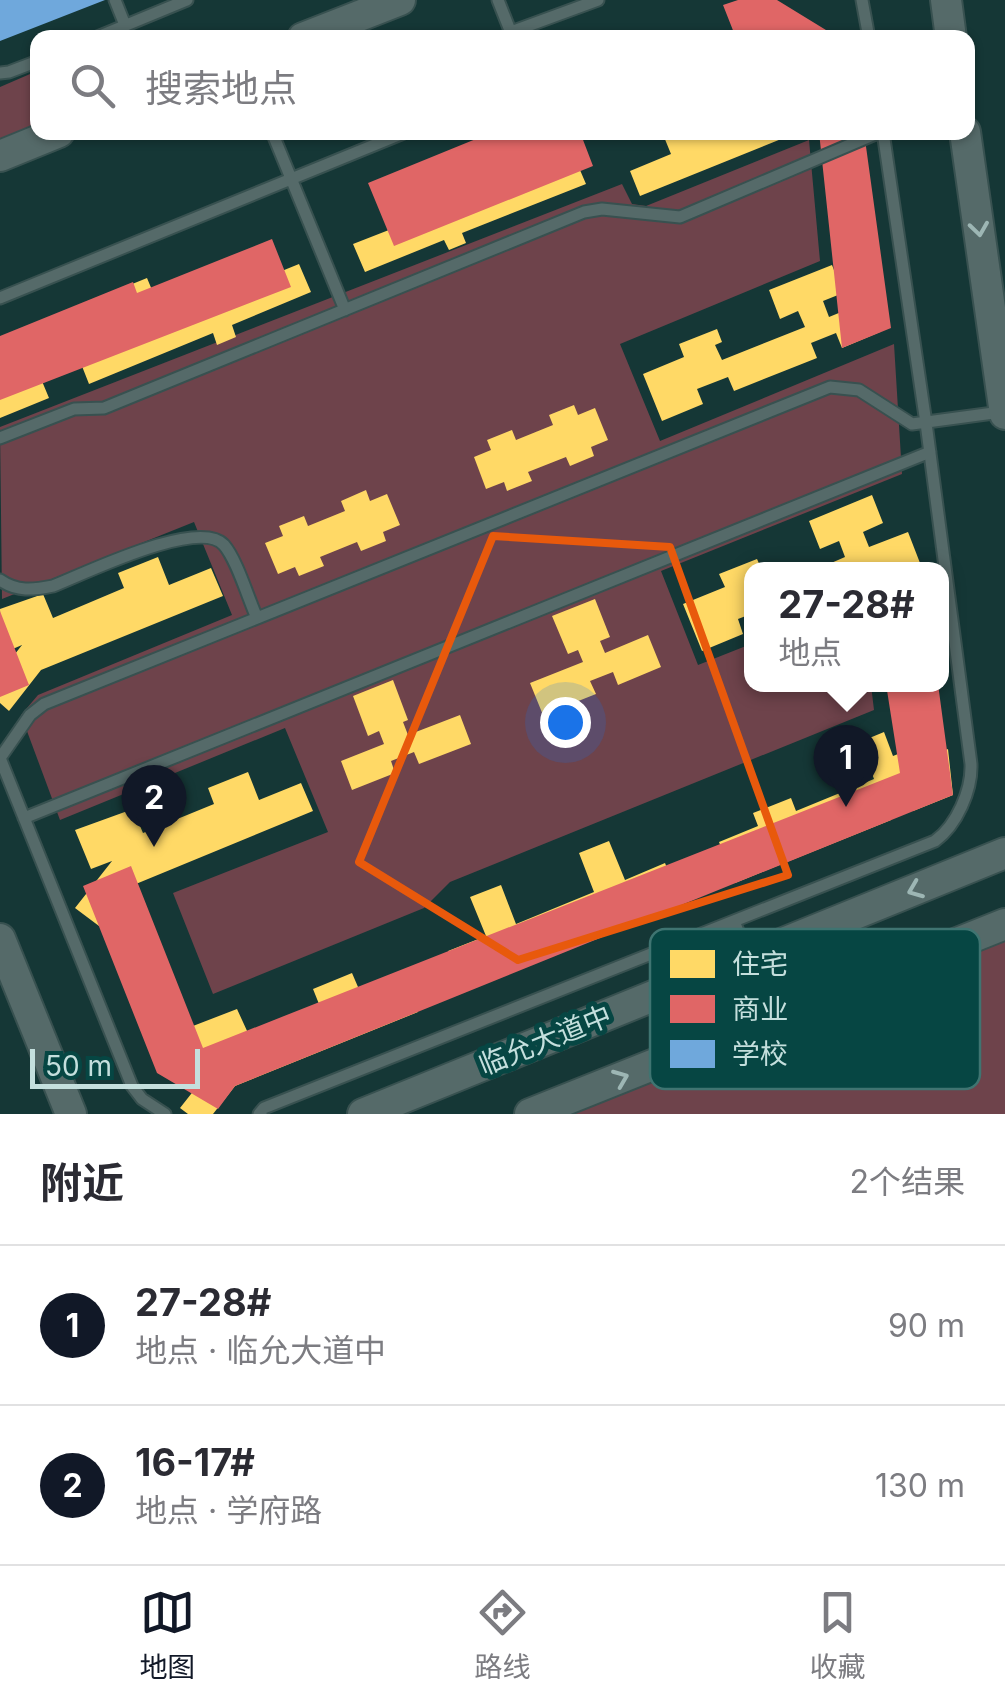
<!DOCTYPE html>
<html lang="zh">
<meta charset="utf-8">
<style>
body{margin:0;font-family:Inter,"Noto Sans SC",sans-serif;background:#f7f7f7;color:#2b2b33}
.scale{position:absolute;left:30px;bottom:25px;width:170px;box-sizing:border-box;padding-left:10px;border:5px solid #c4dfdd;border-top:0;font-size:28px;line-height:35px;white-space:nowrap;color:#c4dfdd;-webkit-text-stroke:8px #064643;paint-order:stroke}
.you{position:absolute;left:565px;top:722px;width:35px;height:35px;margin:-25px;border:8px solid #fff;border-radius:50%;background:#1a73e8;box-shadow:0 0 0 15px #1a73e833}
.badge{display:grid;place-items:center;width:65px;height:65px;border-radius:50%;background:#111827;color:#fff;font-size:32px;font-weight:700}
.pin{position:absolute;translate:-50% -82px;filter:drop-shadow(0 2px 5px #0008)}
.pin::after{content:'';position:absolute;top:52px;width:35px;height:30px;background:inherit;clip-path:polygon(0 0,100% 0,50% 100%)}
.popup{position:absolute;left:744px;top:562px;width:205px;height:130px;box-sizing:border-box;display:grid;place-content:center;border-radius:20px;background:#fff;filter:drop-shadow(0 2px 8px #0005);font-size:32px;white-space:nowrap;color:#7c7c81}
.popup b{font-size:38px;color:#2b2b33}
.popup::after{content:'';position:absolute;left:50%;top:100%;margin-left:-20px;border:20px solid transparent;border-top-color:#fff}
.list{margin:0;padding:0;list-style:none}
h2{display:flex;justify-content:space-between;align-items:center;height:130px;margin:0;padding:0 40px;font-size:42px}
h2 small{font-size:32px;font-weight:400;color:#7c7c81}
.list li{display:grid;grid-template-columns:65px 1fr auto;gap:30px;align-items:center;box-sizing:border-box;height:160px;padding:0 40px;border-top:2px solid #e1e1e2}
.list b{display:block;font-size:38px;white-space:nowrap}
.list p{margin:0;font-size:32px;white-space:nowrap;color:#7c7c81}
.list em{font-size:32px;font-style:normal;color:#7c7c81}
.icon{flex:none;width:55px;height:55px;fill:none;stroke:currentColor;stroke-width:2;stroke-linecap:round;stroke-linejoin:round}
.map{position:relative;flex:none;width:1005px;height:1114px;overflow:hidden}
.search{position:absolute;background:#fff;box-shadow:0 2px 8px #0004;left:30px;right:30px;top:30px;height:110px;display:flex;align-items:center;gap:25px;box-sizing:border-box;padding:0 35px;border-radius:20px;color:#7c7c81;font-size:38px}
.sheet{height:450px;background:#fff}
nav{display:flex;justify-content:space-around;align-items:center;box-sizing:border-box;height:140px;border-top:2px solid #e1e1e2;background:#fff;font-size:28px;color:#7c7c81}
nav a{display:grid;justify-items:center;gap:5px}
nav .on{color:#111827}
.map>svg:first-child{display:block}
</style>
<div class="map">
<svg width="1005" height="1114" viewBox="0 0 1005 1114">
<rect width="100%" height="100%" fill="#153736"/>
<path fill="#6e434b" d="M37,71V124L0,140V87Z
M809,140L820,261L620,344L660,441L894,344L902,474L661,571L698,665L751,644V684L871,685L874,710L450,882L424,908L213,994L173,893L328,832L285,728L60,820L21,715L38,695L232,615L194,522L2,599L0,427L622,184L632,204L646,206Z
M1005,924V1114H530Z"/>
<path fill="#ffd966" d="M511,132H541L547,148L529,155L535,171L574,156L586,184L462,233L466,243L449,250L444,240L365,272L353,244L394,228L385,206L425,190L434,212L509,182L502,166L485,172L475,147Z
M662,132H706L708,139L725,132L796,133L640,196L630,171L671,154Z
M246,255L257,281L299,264L311,292L232,325L236,337L217,345L213,333L89,384L78,356L118,339L111,321L93,328L83,304L147,278L157,302L134,311L142,330L220,297L209,270Z
M832,265L843,293L823,301L829,317L868,301L880,332L842,348L836,333L811,343L817,358L734,391L728,377L697,389L703,404L662,421L643,374L684,357L679,344L717,329L722,342L715,345L722,360L805,327L798,311L780,319L769,290Z
M39,374L49,398L0,418V389Z
M574,405L578,415L595,408L608,440L591,447L594,456L570,466L566,457L528,472L532,481L507,491L504,482L486,489L474,457L491,450L487,440L512,430L516,440L553,425L549,415Z
M366,490L370,501L387,494L400,525L383,532L386,541L361,551L357,542L320,557L324,566L299,576L295,567L278,574L265,543L283,536L279,526L304,516L308,526L345,511L341,501Z
M872,495L883,523L863,532L869,547L908,532L920,563L903,570H878L876,564L861,570H815L845,557L839,541L820,549L809,521Z
M158,557L169,585L211,568L223,596L41,670L9,711L0,703V673L22,645L1,654L0,609L43,594L53,618L124,588L118,573Z
M757,559L762,570H751V614L738,619L743,634L702,651L683,604L725,587L719,574Z
M595,599L610,637L600,641L605,653L648,635L661,667L618,685L613,672L590,681L596,694L543,715L530,683L583,662L578,650L568,654L552,616Z
M393,680L408,720L403,722L408,735L460,715L471,744L419,764L414,752L391,761L395,773L352,790L341,761L384,744L379,731L368,736L353,696Z
M884,732L893,756L913,748L919,761L948,749L953,795L913,811L906,794L884,803L891,820L735,883L719,842L758,826L753,813L791,798L796,811L874,779L869,766L848,775L838,751Z
M248,772L259,800L301,783L313,811L131,886L99,926L75,908L112,861L91,869L75,830L133,809L143,833L214,804L208,788Z
M609,841L625,880L665,863L682,904L641,920L636,908L612,918L616,930L533,964L528,952L505,961L510,973L464,992L448,951L486,936L470,897L501,885L516,924L594,892L579,853Z
M352,973L364,1001L406,983L418,1012L235,1086L213,1114H188L180,1108L217,1061L195,1070L180,1031L237,1009L248,1033L319,1004L313,989Z"/>
<path fill="#e06666" d="M738,0H777L839,38H736L723,5Z
M493,132H580L593,166L394,246L368,183Z
M819,132H864L891,328L842,348Z
M272,239L291,287L0,400V336L133,282L137,293Z
M0,611L29,685L0,697Z
M886,684H938L953,795L235,1086L218,1109L157,1073L83,886L131,866L203,1048L900,773Z"/>
<path fill="#6fa8dc" d="M0,0H105L0,41Z"/>
<g fill="none" stroke-linecap="round" stroke-linejoin="round">
<g stroke="#385150" stroke-width="15">
<path id="lane" d="M115,0L125,25
M498,0L513,38
M862,0L869,38
M511,32L598,0
M95,38L187,0
M0,73L9,72L38,61
M272,132L345,310
M0,298L406,132
M0,438L74,409L104,408L584,212L602,209L680,217L880,132
M0,580C17,592 33,590 53,586C84,574 199,517 224,545C237,560 248,598 257,618
M24,818L930,452
M734,921L748,957
M165,1114L142,1099L132,1086L0,758L30,715L44,704L830,387L859,390L912,424L1001,412
M259,1114L264,1108L935,841C957,825 972,790 971,764L926,423L883,132"/>
</g>
<g stroke="#385150" stroke-width="34">
<path id="secondary" d="M946,0L951,38
M303,38L400,0
M965,132L1005,414
M0,156L59,132
M0,939L71,1114
M363,1114L1005,853
M530,1114L1005,924"/>
</g>
<use href="#lane" stroke="#556a69" stroke-width="11"/>
<use href="#secondary" stroke="#556a69" stroke-width="30"/>
</g>
<defs><path id="oneway-chevron" d="M-2-3.5L2.5 0L-2 3.5" fill="none" stroke-width="1.6" stroke-linecap="round" stroke-linejoin="round" transform="scale(2.5)"/></defs>
<g stroke="#9db6b4">
<use href="#oneway-chevron" transform="translate(979 229) rotate(82)"/>
<use href="#oneway-chevron" transform="translate(915 890) rotate(158)"/>
<use href="#oneway-chevron" transform="translate(621 1078) rotate(-22)"/>
</g>
<path fill="none" stroke="#e8590c" stroke-width="8" stroke-linejoin="round" d="M493,536L670,547L788,875L518,960L359,862Z"/>
<g text-anchor="middle" stroke-width="10" stroke-linejoin="round" paint-order="stroke">
<g font-size="28" fill="#c4dfdd" stroke="#064643">
<text transform="translate(545 1040) rotate(-22)" y="10">临允大道中</text>
</g>
</g>
<rect x="650" y="929" width="330" height="160" rx="15" fill="#064643" stroke="#3f7471" stroke-width="2.5"/>
<rect x="670" y="950" width="45" height="28" fill="#ffd966"/>
<rect x="670" y="995" width="45" height="28" fill="#e06666"/>
<rect x="670" y="1040" width="45" height="28" fill="#6fa8dc"/>
<g font-size="28" fill="#c4dfdd">
<text x="732" y="974">住宅</text>
<text x="732" y="1019">商业</text>
<text x="732" y="1064">学校</text>
</g>
</svg>
<div class="scale">50 m</div>
<div class="you"></div>
<div class="pin badge" style="left:846px;top:807px">1</div>
<div class="popup"><b>27-28#</b>地点</div>
<div class="pin badge" style="left:154px;top:847px">2</div>
<div class="search"><svg class="icon" aria-label="search" viewBox="0 0 24 24"><circle cx="10" cy="10" r="6"/><path d="M15 15l6 6"/></svg>搜索地点</div>
</div>
<section class="sheet">
<h2>附近<small>2个结果</small></h2>
<ul class="list">
<li><span class="badge">1</span><div><b>27-28#</b><p>地点 · 临允大道中</p></div><em>90 m</em></li>
<li><span class="badge">2</span><div><b>16-17#</b><p>地点 · 学府路</p></div><em>130 m</em></li>
</ul>
</section>
<nav>
<a class="on"><svg class="icon" aria-label="map" viewBox="0 0 24 24"><path d="M3 6l6-2 6 2 6-2v14l-6 2-6-2-6 2zM9 4v14M15 6v14"/></svg>地图</a>
<a><svg class="icon" aria-label="directions" viewBox="0 0 24 24"><path d="M12 3l9 9-9 9-9-9zM9 14v-3h6M13 9l2 2-2 2"/></svg>路线</a>
<a><svg class="icon" aria-label="saved" viewBox="0 0 24 24"><path d="M7 4h10v16l-5-4-5 4z"/></svg>收藏</a>
</nav>
